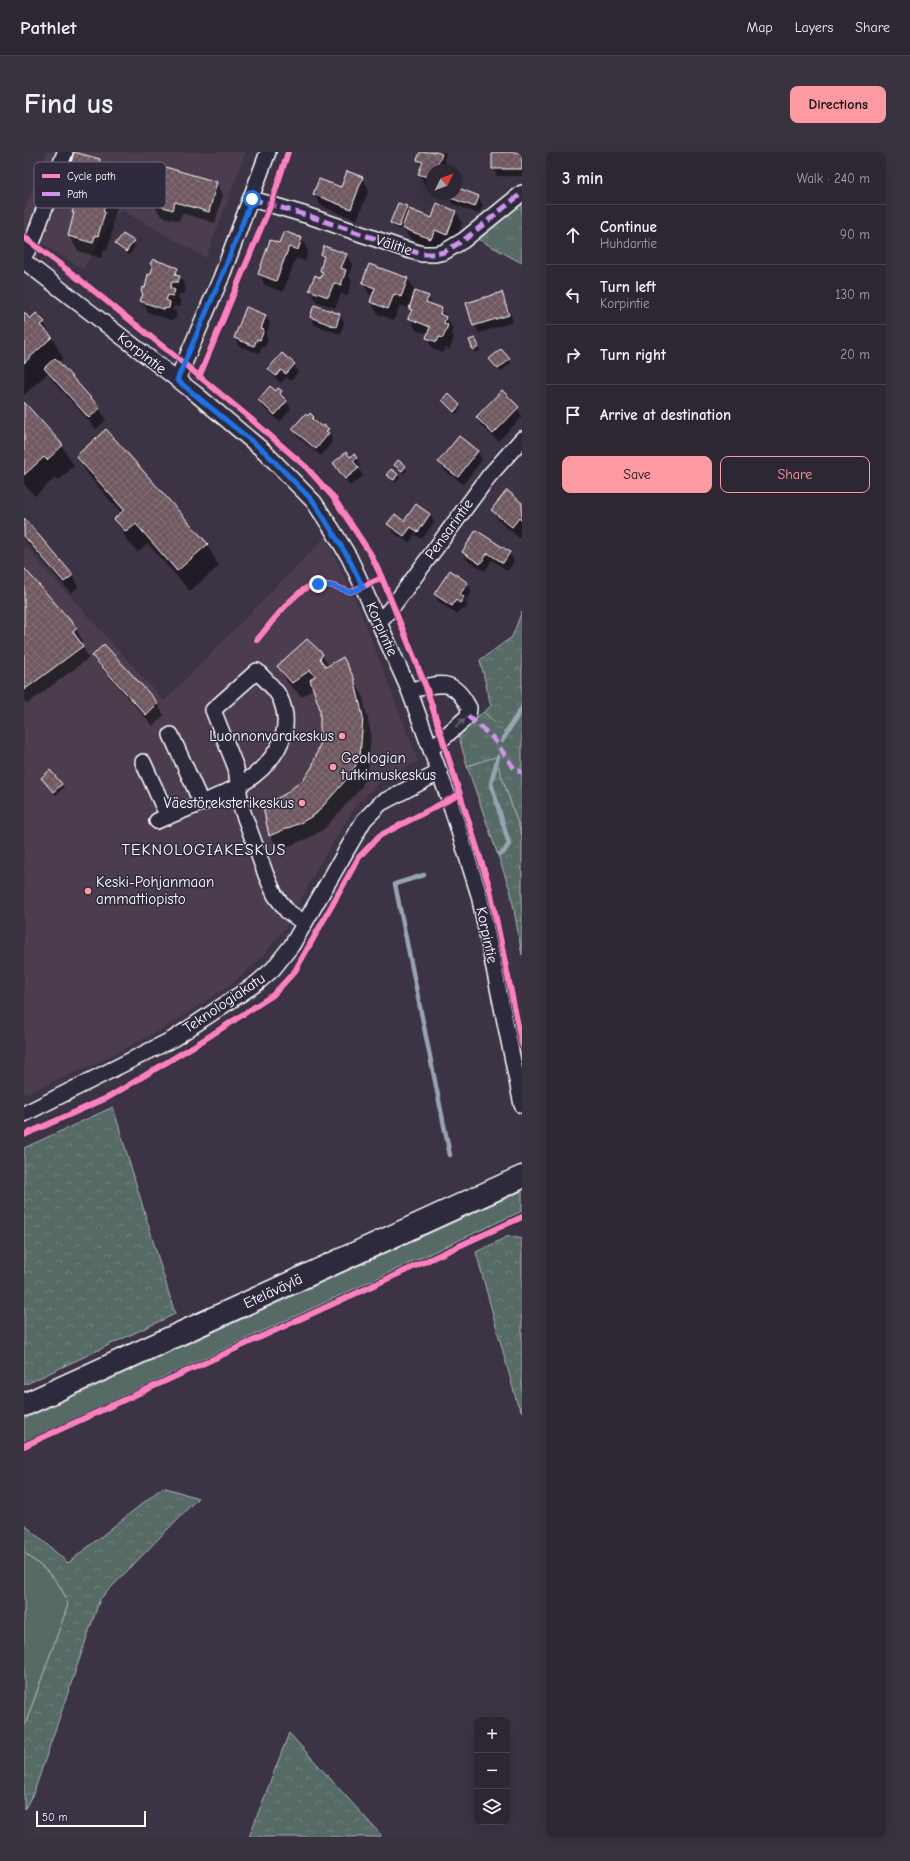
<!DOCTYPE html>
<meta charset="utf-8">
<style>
body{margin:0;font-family:"Comic Neue",sans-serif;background:#39323f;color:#f1f3f6}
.controls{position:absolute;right:12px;bottom:12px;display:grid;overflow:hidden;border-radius:8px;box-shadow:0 4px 16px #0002}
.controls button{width:36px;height:36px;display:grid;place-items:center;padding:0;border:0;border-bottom:1px solid #48434e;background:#2d2633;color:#f1f3f6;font:20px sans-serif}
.compass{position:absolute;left:402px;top:12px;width:36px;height:36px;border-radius:50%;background:#2d2633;box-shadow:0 4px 16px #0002;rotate:48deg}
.scale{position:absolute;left:12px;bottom:10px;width:110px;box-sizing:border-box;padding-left:4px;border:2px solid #fff;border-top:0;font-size:11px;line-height:14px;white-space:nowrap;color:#fff;-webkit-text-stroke:3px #2f2a3d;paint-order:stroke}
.stop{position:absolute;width:12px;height:12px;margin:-9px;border:3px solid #1a73e8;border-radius:50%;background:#fff}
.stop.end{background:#1a73e8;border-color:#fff;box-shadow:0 1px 4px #0008}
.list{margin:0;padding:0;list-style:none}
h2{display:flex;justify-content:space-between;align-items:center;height:52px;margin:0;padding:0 16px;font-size:17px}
h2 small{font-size:13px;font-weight:400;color:#a7a5ac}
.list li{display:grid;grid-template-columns:26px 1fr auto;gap:12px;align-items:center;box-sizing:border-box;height:60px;padding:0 16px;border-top:1px solid #48434e}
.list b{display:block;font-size:15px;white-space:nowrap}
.list p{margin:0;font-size:13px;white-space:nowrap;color:#a7a5ac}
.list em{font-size:13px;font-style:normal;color:#a7a5ac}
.actions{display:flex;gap:8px;padding:12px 16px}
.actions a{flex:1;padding:9px 0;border:1px solid #ff9aa2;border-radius:8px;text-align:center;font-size:14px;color:#ff9aa2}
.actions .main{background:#ff9aa2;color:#111}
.icon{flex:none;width:22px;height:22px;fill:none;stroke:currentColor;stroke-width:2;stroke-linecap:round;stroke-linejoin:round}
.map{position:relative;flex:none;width:498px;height:1685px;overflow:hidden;border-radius:8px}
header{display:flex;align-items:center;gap:24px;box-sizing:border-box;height:56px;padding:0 20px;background:#2d2633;border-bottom:1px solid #48434e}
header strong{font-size:19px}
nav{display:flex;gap:22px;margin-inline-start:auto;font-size:14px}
.intro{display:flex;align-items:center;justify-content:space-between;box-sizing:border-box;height:96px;padding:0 24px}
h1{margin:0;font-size:28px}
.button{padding:10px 18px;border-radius:8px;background:#ff9aa2;color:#111;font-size:14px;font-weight:700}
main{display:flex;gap:24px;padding:0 24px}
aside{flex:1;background:#2d2633;border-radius:8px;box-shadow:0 4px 16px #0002}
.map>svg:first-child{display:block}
</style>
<header>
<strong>Pathlet</strong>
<nav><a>Map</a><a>Layers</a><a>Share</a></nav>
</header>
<div class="intro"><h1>Find us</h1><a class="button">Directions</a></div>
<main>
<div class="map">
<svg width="498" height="1685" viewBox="0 0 498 1685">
<defs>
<pattern id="forest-crowns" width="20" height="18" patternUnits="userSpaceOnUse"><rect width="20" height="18" fill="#576b66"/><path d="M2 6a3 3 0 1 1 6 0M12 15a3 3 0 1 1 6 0" fill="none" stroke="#70817d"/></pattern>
<pattern id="park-tufts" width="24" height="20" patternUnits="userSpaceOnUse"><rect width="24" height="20" fill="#576b66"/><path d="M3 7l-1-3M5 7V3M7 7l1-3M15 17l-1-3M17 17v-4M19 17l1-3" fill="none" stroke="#70817d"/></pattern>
<pattern id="building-cross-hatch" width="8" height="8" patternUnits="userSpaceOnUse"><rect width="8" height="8" fill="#6f5861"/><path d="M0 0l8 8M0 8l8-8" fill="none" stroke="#857179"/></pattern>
</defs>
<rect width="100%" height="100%" fill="#3c3344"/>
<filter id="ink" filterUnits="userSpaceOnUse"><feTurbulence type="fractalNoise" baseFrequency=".025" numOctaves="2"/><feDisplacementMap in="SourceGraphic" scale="8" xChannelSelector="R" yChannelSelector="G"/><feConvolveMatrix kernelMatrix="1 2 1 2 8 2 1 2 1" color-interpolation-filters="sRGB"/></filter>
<g filter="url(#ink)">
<path fill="#4b3e4d" d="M23,0H222L182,106L96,57L59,117L0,80V59Z
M301,385L335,456L394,609L353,632L333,652L294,715L265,771L239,804L202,836L140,876L71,912L0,942V393L140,549Z"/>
<path fill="#576b66" stroke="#abb5b2" d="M498,1039V1059L0,1290V1267Z
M0,1400C20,1418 37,1427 44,1453L0,1576Z"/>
<path fill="url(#forest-crowns)" stroke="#abb5b2" d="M498,459V553L480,580L460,560L467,554L456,508L488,485Z
M471,604L498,683V803L487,741L443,614Z
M89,955L151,1162L0,1233V996Z
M485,1084L498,1087V1260L493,1251L452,1100Z
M139,1335L174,1346L76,1447L10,1640L0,1658V1576L44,1453C37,1427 20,1417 0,1400V1372L44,1411Z
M265,1581L357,1683L356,1685H225Z"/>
<path fill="url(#park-tufts)" stroke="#abb5b2" d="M498,51V109L496,110L452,86L491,53Z
M498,553V683L471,605L443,614L433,578L460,560L480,580Z"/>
<path fill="#0007" d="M397,0H422L420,8L424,14L423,18H408V36L402,34L395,22L398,14L394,8Z
M469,0H498V24H473L469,16Z
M75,8L78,12L91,16L100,31L88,73L89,76L83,99L80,98L77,106L54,99L45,84L51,63L49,60L51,54L41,34Z
M338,26L345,37L333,68L297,54L290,42L318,36Z
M193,31L199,43L191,71L158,61L155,69L137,64L123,42Z
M432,37L454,45L459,53L455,62L429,52L424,43L422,47L411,42H432Z
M382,55L385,60L408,67L432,59L438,71L430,94L417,90L414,98L386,87L378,74L377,78L370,75L368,71Z
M260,81L278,87L284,99L281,109L272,106L259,140L241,133L235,122L256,92Z
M109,90L111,94L105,103L95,96L92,92Z
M298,103H322L329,114L325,124L328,130L323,144L317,142L311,156L293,150L286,138L298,127L300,122L298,119L300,113Z
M153,117L162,137L160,142H155L154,145L157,151L156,155L150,154L149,157L153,163L151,167L146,168L124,160L117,149L127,124Z
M384,126L390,138L384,156L376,153L370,168L354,162L347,150L349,144L346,143L339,131Z
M477,141L482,149L489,170L455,181L450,173Z
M404,145L409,154L417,157L429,177L427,180L430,185L426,197L421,196L420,201L410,198L403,186L405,182L392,178L386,166L388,160L386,156Z
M291,154L316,163L320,171L316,182L291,173L287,165Z
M0,161L6,168L20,171L39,206L34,211L75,256L82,268L72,277L28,228L24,221L0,243Z
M242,164L246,172L242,183L244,187L241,195L238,194L235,201L215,194L211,186Z
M452,190L456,199L451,201L449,197Z
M485,207L487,211L477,220L466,208Z
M270,212L274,220L267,229L262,225L257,231L250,225L245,218Z
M255,237L267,257L256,270L240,256L235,248L252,241Z
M478,240L494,256L498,265L474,289L457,273L453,265Z
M419,248L435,254L437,257L432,262Z
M0,252L38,294L50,314L35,328L32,325L11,344L0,332Z
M284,265H289L294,274L298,277L304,278L308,285L307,287L308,290L297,304L274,285L270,277Z
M82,278L183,393L195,414L166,439L124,392L114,400L103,388L91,367L98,362L65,324L53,304Z
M435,285L454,300L458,308L439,332L420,318L416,310Z
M326,306H332L336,314L334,316L339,324L326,334L310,311Z
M372,313L381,315L383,318L380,322Z
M374,322L376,326L372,331L364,323Z
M498,352V383L495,386L475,369L469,358Z
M392,353L406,363L410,370L398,387L391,382L385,391L369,380L365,372L380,370Z
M0,368L48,423L54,435L47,441L0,387Z
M453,379L485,401L490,409L484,419L468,408L461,419L443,408L439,400Z
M0,418L52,477L59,489L56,491L65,506L3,552L0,548Z
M443,432L448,439L441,449L444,453L440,458L437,456L433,462L415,450L411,442Z
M80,494L133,552L140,563L129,574L76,515L69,504Z
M298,503L305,514L327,522L338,542L347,581L344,619L337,636L300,677L287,685L255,698L246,683L262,643L281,626L289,615L297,592V557L290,536L278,545L263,530L255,514Z
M26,619L40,636L32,643L20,630Z"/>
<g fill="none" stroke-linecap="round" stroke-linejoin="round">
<path stroke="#97a5b0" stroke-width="4.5" d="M478,589L498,556
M474,605L467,631L485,692L479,701L475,702
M400,723L371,732L426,1003"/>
</g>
<path fill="url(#building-cross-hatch)" stroke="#fff" d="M50,0L76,7L75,10L92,15L79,59L81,60L74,84L71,83L69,91L44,84L50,61H48L51,51L47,49L48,43L53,44L55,39L40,34Z
M396,0H412L418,2L413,14L423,17L408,18V33L404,32L406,26L394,22L399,10L393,8Z
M468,0H498V17H468Z
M131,12L193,30L185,60L151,50L149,58L130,52L132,45L122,42Z
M323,19L339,25L327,57L289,42L295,27L317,35Z
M432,35L455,44L451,55L424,45L425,42H432Z
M374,51L383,54L375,75L366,71Z
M413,51L432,59L423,83L411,78L407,87L378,76L385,57L408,66Z
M260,79L278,86L274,98L265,95L252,129L234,122L246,88L255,91Z
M99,82L110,89L102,100L91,92Z
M300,94L323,102L317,116L322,118L317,133L310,131L304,145L285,138L291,123L297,126L299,120L296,119L300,104L297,103Z
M129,107L154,116L151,123L156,124L154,130H148L146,136L151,138L149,144L144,143L142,148L146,150L145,156L139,157L116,149L119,142L117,139L119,135L121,136L124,122L126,123L129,115L126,112Z
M345,112L384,126L377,145L370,142L364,157L346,150L351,136L338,131Z
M391,139L405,144L402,150L418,156L416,162L422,165L420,171L424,173L419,186L415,185L413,190L402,186L406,175L384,166L388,158L385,157Z
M478,140L485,163L449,174L442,151Z
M290,153L316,162L312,175L286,165Z
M222,155L242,163L237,177L240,178L236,188L233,187L230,194L210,186Z
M0,160L6,167L12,161L21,170L17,173L28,185L0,211Z
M451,186L455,195L449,198L445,188Z
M477,197L486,207L474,217L465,207Z
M258,201L271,212L262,222L257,218L252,224L244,217Z
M31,206L76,256L65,266L20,216Z
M246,234L252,239L254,236L258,239L256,242L263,249L251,263L234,248Z
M478,238L495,255L469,282L452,265Z
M424,241L436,253L430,260L418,248Z
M0,250L39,293L23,308L20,305L0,323Z
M286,261L290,265L288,267L298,275L300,273L305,277L302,279L305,281L292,297L268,277L281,262L284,264Z
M82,277L184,392L153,419L112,372L102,380L90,367L100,358L52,304Z
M435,284L454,299L434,325L414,310Z
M322,300L326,305L330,302L333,306L329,309L335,316L321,327L309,311Z
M374,308L382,314L378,319L370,313Z
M367,317L374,322L370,328L362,323Z
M483,338L498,351V369L495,366L488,375L467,358Z
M392,352L406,362L394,380L387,375L380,384L363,372L371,362L380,369Z
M0,366L49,423L40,430L0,384Z
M452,378L486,400L479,411L464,401L456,412L438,400Z
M0,416L53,476L49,480L59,494L0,538Z
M426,418L444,431L436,442L440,445L436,451L432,448L428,454L410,442Z
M283,487L299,502L296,507L302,515L319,505L330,526L339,565L336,604L328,621L292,662L278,670L245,684L239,654L261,642L281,626L288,615L296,592V557L286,528L291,524L286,518L268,531L253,514Z
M80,492L134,551L122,563L68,504Z
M26,618L38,632L29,640L17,626Z"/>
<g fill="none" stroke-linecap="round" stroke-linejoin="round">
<g stroke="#fff" stroke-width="18">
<path id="minor" d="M228,47L282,63L381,97L398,102H411L420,100L440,88L498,41
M0,104L8,91L41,0
M0,109L172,242L241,300L290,350L308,377L325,405L339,435L385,538L425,647L455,743L498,953
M153,228L197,126L244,0
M355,470L369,454L465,324L498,287
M385,538C416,533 428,523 445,556L444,564L407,597
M147,583L177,650
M119,610L144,665
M133,669C158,658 190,648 214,634C246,616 274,582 255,544C250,535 240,527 233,519L189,558L212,616L217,655L242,723L251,743L263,759L280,771
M0,962L149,887L233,831L249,817L268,793L340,668L357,651L416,620"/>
</g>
<g stroke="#fff" stroke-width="25">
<path id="highway" d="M0,1253L498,1025"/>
</g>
<use href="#minor" stroke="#2f2a3d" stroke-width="15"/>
<use href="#highway" stroke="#2f2a3d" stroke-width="22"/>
<path stroke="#d193ec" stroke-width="5" stroke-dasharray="10 5" stroke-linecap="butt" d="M228,47L282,63L381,97L398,102H411L420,100L440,88L498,41
M444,564L469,586L491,618L498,620"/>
<g stroke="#2f2a3d" stroke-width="8">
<path id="cycleway" d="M0,85L55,127L147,201L227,267L282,315L309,345L346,401L358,426L402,535L466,737L498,893
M175,225L247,52L264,0
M233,488C246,473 273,434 293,432C304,431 316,436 326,440L358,426
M0,983L85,945L178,889L249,843L271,819L335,705L355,684L436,642
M0,1294L498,1065"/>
</g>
<use href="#cycleway" stroke="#ff80c0" stroke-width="6"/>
</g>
<defs><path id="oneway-shaft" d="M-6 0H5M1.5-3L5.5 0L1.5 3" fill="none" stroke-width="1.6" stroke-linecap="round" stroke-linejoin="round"/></defs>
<use stroke="#6d6a77" href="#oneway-shaft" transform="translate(436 571) rotate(-42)"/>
</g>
<g fill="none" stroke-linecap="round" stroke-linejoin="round" filter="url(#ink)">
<path stroke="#1a73e8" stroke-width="5" d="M228,47L197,126L153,228L241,300L290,350L324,405L339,435L326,440L309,434L294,432"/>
</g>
<g fill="#ff9aa2" stroke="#2f2a3d" stroke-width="1.5">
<circle cx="318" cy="584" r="4"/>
<circle cx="309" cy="615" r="4"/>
<circle cx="278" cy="651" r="4"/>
<circle cx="64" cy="739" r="4"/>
</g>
<g text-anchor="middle" stroke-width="3" stroke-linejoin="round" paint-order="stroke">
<g font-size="15" fill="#fff" stroke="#2f2a3d">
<text transform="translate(370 93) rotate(18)" y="5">Välitie</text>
<text transform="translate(118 201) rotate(38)" y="5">Korpintie</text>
<text transform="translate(425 377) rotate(-54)" y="5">Pensarintie</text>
<text transform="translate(358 477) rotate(66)" y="5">Korpintie</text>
<text transform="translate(463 783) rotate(78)" y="5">Korpintie</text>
<text transform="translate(200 851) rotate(-34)" y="5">Teknologiakatu</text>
<text transform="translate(249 1139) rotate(-25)" y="5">Eteläväylä</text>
</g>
<g font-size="15" fill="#fff" stroke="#2f2a3d" text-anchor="end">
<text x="310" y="589">Luonnonvarakeskus</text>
<text x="317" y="611" text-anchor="start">Geologian<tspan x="317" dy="17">tutkimuskeskus</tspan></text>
<text x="270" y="656">Väestöreksterikeskus</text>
<text x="72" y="735" text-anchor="start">Keski-Pohjanmaan<tspan x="72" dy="17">ammattiopisto</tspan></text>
</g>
<g font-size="16" letter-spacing="1" fill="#fff" stroke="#2f2a3d">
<text x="180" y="703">TEKNOLOGIAKESKUS</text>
</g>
</g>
<rect x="10" y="10" width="132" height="46" rx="6" fill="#2f2a3d" stroke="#6d6a77" stroke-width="1"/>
<rect x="18" y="22" width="18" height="4" fill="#ff80c0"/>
<rect x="18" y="40" width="18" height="4" fill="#d193ec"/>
<g font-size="11" fill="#fff">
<text x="43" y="28">Cycle path</text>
<text x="43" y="46">Path</text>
</g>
</svg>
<div class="controls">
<button>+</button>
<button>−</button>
<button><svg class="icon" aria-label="layers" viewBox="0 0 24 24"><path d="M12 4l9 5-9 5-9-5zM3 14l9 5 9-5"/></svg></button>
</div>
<svg class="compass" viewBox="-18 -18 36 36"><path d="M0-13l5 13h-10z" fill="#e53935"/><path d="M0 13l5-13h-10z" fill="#a7a5ac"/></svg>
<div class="scale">50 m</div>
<div class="stop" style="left:228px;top:47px"></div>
<div class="stop end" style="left:294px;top:432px"></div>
</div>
<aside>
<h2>3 min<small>Walk · 240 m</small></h2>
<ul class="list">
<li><svg class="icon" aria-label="ahead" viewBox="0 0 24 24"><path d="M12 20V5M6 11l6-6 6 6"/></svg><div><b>Continue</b><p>Huhdantie</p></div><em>90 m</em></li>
<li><svg class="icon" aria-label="left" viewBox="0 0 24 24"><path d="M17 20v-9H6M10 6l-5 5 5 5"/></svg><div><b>Turn left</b><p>Korpintie</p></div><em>130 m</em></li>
<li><svg class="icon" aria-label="right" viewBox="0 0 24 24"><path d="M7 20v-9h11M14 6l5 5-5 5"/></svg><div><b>Turn right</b></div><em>20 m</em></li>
<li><svg class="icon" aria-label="arrive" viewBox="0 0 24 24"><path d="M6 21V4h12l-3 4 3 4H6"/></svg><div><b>Arrive at destination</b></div></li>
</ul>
<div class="actions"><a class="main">Save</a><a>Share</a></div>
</aside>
</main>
